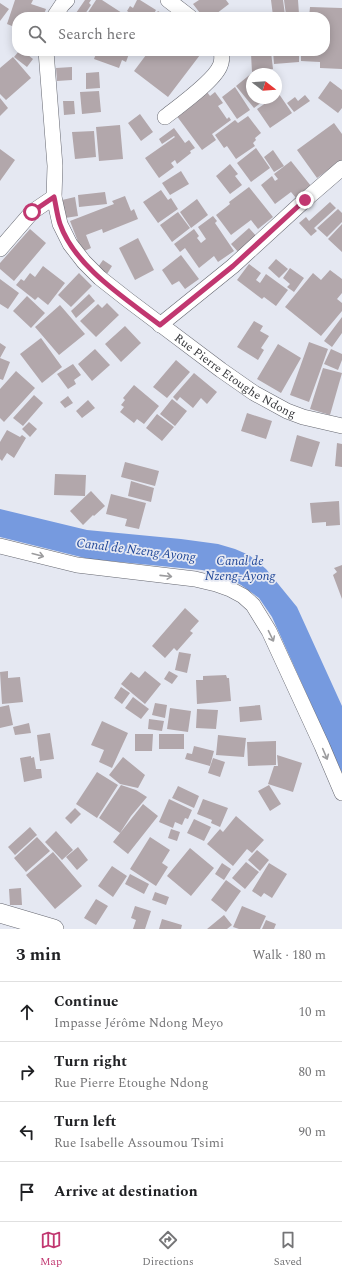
<!DOCTYPE html>
<meta charset="utf-8">
<style>
body{margin:0;font-family:Spectral,serif;background:#f6f6f6;color:#202124}
.compass{position:absolute;left:246px;top:68px;width:36px;height:36px;border-radius:50%;background:#fff;box-shadow:0 2px 10px #0003;rotate:107deg}
.stop{position:absolute;width:12px;height:12px;margin:-9px;border:3px solid #c13770;border-radius:50%;background:#fff}
.stop.end{background:#c13770;border-color:#fff;box-shadow:0 1px 4px #0008}
.list{margin:0;padding:0;list-style:none}
h2{display:flex;justify-content:space-between;align-items:center;height:52px;margin:0;padding:0 16px;font-size:17px}
h2 small{font-size:13px;font-weight:400;color:#757577}
.list li{display:grid;grid-template-columns:26px 1fr auto;gap:12px;align-items:center;box-sizing:border-box;height:60px;padding:0 16px;border-top:1px solid #e0e0e0}
.list b{display:block;font-size:15px;white-space:nowrap}
.list p{margin:0;font-size:13px;white-space:nowrap;color:#757577}
.list em{font-size:13px;font-style:normal;color:#757577}
.icon{flex:none;width:22px;height:22px;fill:none;stroke:currentColor;stroke-width:2;stroke-linecap:round;stroke-linejoin:round}
.map{position:relative;flex:none;width:342px;height:929px;overflow:hidden}
.search{position:absolute;background:#fff;box-shadow:0 2px 10px #0003;left:12px;right:12px;top:12px;height:44px;display:flex;align-items:center;gap:10px;box-sizing:border-box;padding:0 14px;border-radius:16px;color:#757577;font-size:15px}
.sheet{height:292px;background:#fff}
nav{display:flex;justify-content:space-around;align-items:center;box-sizing:border-box;height:56px;border-top:1px solid #e0e0e0;background:#fff;font-size:11px;color:#757577}
nav a{display:grid;justify-items:center;gap:2px}
nav .on{color:#c13770}
.map>svg:first-child{display:block}
</style>
<div class="map">
<svg width="342" height="929" viewBox="0 0 342 929">
<rect width="100%" height="100%" fill="#e5e8f2"/>
<path fill="#769adf" d="M0,509L87,530L181,539L218,544L235,549L249,555L266,569L297,607L342,706V773L272,617L259,598L241,585L227,577L215,573L202,570L89,559L0,537Z"/>
<path fill="#b2a7ab" d="M15,0H33L31,4L46,9L43,17H17V28L7,24Z
M85,0H91L89,3L91,5L83,17L76,13Z
M96,0H102L122,13L119,17H85Z
M137,0H140L156,10L152,17H144L141,15L140,17H136L127,11L130,6L133,8Z
M199,0H226L229,4L212,17H203L193,4Z
M271,0H283L285,15L273,16Z
M284,0H298L299,14L286,15Z
M0,3L9,9L0,21Z
M310,7L342,8V69L320,68V62L301,61V51H325V17H309Z
M158,11L167,17H153Z
M268,12V17H253V14Z
M19,51H23L33,59L27,67L14,57Z
M97,51H130L126,62L122,60L119,68L94,59Z
M149,51H203L168,97L134,71Z
M273,51H299V62L274,64Z
M271,52L273,69L252,72L251,54Z
M13,57L31,78L6,100L0,94V68Z
M72,67V80L57,81L56,68Z
M99,72L100,88L86,89V73Z
M252,73V98H267L254,108L236,86Z
M330,81L342,90V108L338,113L318,98Z
M235,87L250,110L237,119L222,97Z
M99,91L101,112L82,114L80,92Z
M207,92L210,96L215,92L223,103L218,106L227,119L229,117L231,120L212,134L216,140L202,150L176,115Z
M279,94L292,113L270,128L257,109L273,98H276V96Z
M305,95L310,101L294,112L287,103L295,97L298,101Z
M0,98L8,108L0,116Z
M63,101H74L75,114L64,115Z
M140,114L153,132L141,141L128,123Z
M248,116L261,133L255,138L256,140L253,143L255,146L236,159L227,146L224,148L215,135L235,120L238,123Z
M334,123L342,134V160L317,178L297,150Z
M120,125L123,159L99,161L96,127Z
M174,128L185,143L189,140L195,148L190,151L191,153L177,164L175,160L171,163L174,167L159,178L145,158L175,137L174,136L162,144L159,139Z
M94,131L96,157L75,159L72,132Z
M256,148L270,168L251,182L237,163Z
M0,149L15,160L0,181Z
M273,150L284,166L274,172L264,157Z
M291,161L311,186L296,198L291,192L275,204L261,185L272,176L275,181L278,179L274,174Z
M230,164L238,174L235,176L242,185L230,194L216,176Z
M181,171L189,184L170,195L162,183Z
M249,187L273,217L258,229L251,220L231,235L216,215L230,204L229,202Z
M161,190L168,200L171,198L178,209L158,223L143,202Z
M105,192L107,204L79,207L78,195Z
M125,196L131,211L134,209L138,219L103,233L102,229L86,235L91,248L82,252L70,221L114,204L112,201Z
M75,197L78,216L65,218L62,200Z
M197,199L208,215L191,228L180,212Z
M330,202L336,208L314,228L317,231L311,236L299,223L306,217L309,221Z
M338,209L342,213V222L327,237L317,228Z
M178,212L190,228L172,242L160,225Z
M213,216L217,221L215,223L234,251L218,262L214,256L199,268L185,248L180,252L174,244L194,229L199,236L197,238L201,243L206,239L198,227Z
M342,224V252L328,239Z
M249,228L258,238L240,254L231,244Z
M30,229L46,243L14,281L0,269V263Z
M138,238L154,270L135,280L119,248Z
M181,255L199,279L185,289L179,281L172,285L162,270Z
M276,259L288,269L279,278L268,268Z
M103,260L112,266L107,274L98,267Z
M249,264L261,273L256,280L260,283L266,274L288,290L276,306L264,297L262,299L237,280Z
M43,266L65,283L48,305L38,297L35,300L16,285L21,279L24,281L30,273L35,277Z
M290,268L304,278L294,292L287,287L290,284L283,278Z
M330,270L342,279V293L337,299L342,303V311L321,336L285,307L313,273L321,280Z
M79,273L92,286L71,307L58,295Z
M0,279L19,293L8,309L0,304Z
M89,294L95,301L76,318L71,311Z
M27,296L45,313L31,328L13,311Z
M107,303L119,315L96,337L80,321L98,304L102,308Z
M60,305L85,334L59,355L35,327Z
M342,317V333L332,347L324,341Z
M254,321L263,326L260,331L269,336L261,348L264,350L258,360L237,347Z
M125,326L141,343L121,362L105,344Z
M41,338L62,367L42,383L20,354Z
M309,342L328,349L309,402L290,395Z
M0,343L6,347L0,358Z
M278,344L301,358L281,393L257,379Z
M95,349L110,365L92,381L78,364Z
M331,349L342,354V360L338,370L324,364Z
M0,358L10,362L3,380L0,379Z
M176,360L190,372L167,398L153,387Z
M73,364L81,375L74,380L76,384L68,389L57,374Z
M323,368L342,373L330,415L310,409Z
M16,371L35,388L4,422L0,418V389Z
M194,373L217,392L207,404L201,398L193,408L180,397L177,401L173,397Z
M134,385L159,406L144,424L137,419L134,423L120,412L124,407L121,405L125,400L123,398Z
M34,395L43,403L23,426L13,418Z
M68,396L73,403L65,408L60,402Z
M172,399L187,411L175,426L160,414Z
M88,400L95,408L82,418L76,411Z
M247,413L272,421L266,439L241,431Z
M157,414L174,427L162,441L146,428Z
M29,422L37,429L30,437L22,429Z
M7,430L20,437L22,435L26,438L14,458L7,453L2,461L0,459V442Z
M297,435L320,442L312,467L290,461Z
M337,443L342,444V467L335,466Z
M125,462L159,471L155,486L121,477Z
M55,474L86,475L85,496L54,495Z
M131,481L154,488L151,502L128,496Z
M91,491L105,506L94,516L93,515L83,525L70,511Z
M111,494L146,503L139,529L125,526L127,519L106,514Z
M339,501L340,525L326,526V522L312,523L310,503Z
M342,565V599L333,575L337,572L334,568Z
M185,608L199,621L190,631L193,633L177,651L174,648L165,658L152,646Z
M179,652L191,654L187,673L175,670Z
M8,671V678L20,677L23,702L2,704L0,672Z
M145,671L161,684L145,704L121,684L131,672L139,678Z
M169,671L178,676L172,684L164,679Z
M226,675L227,678H229L231,701L197,704L196,680H203V676Z
M121,687L130,693L122,704L114,698Z
M133,697L149,709L141,719L125,708Z
M155,703L167,705L165,718L152,715Z
M9,705L13,725L0,728V707Z
M260,705L262,720L240,722L239,707Z
M170,708L191,711L188,732L167,729Z
M197,709L218,710L216,729L196,728Z
M149,719L164,721L162,731L148,729Z
M102,721L128,733L112,768L99,762L104,750L91,745Z
M29,723L31,733L15,735L13,727Z
M50,733L54,759L40,761L37,735Z
M135,734H153L152,751H135Z
M159,734H184V749H159Z
M218,735L246,738L244,757L216,755Z
M276,741V765L248,766L247,742Z
M194,746L214,751L210,766L185,759L187,753L192,754Z
M277,755L302,763L293,792L268,784L274,766H278Z
M31,756V758L34,757L36,769H41L42,778L24,782L20,758Z
M123,757L145,775L138,788L120,784L109,775Z
M213,758L225,762L220,777L208,773Z
M97,772L118,785L97,818L76,804Z
M121,785L136,790L147,797L131,816L120,833L99,818Z
M269,785L281,804L270,811L258,791Z
M178,786L199,796L194,808L172,798Z
M169,799L192,810L188,819L185,818L182,825L175,822L173,828L159,822Z
M203,799L228,808L220,827L211,823L212,820L197,814Z
M143,804L158,816L128,854L113,842Z
M75,808L81,814L71,824L65,818Z
M236,816L264,840L252,853L247,849L233,866L207,844L220,829L223,832Z
M194,819L211,827L204,841L187,833Z
M30,827L37,835L15,855L8,847Z
M171,829L180,832L177,841L168,838Z
M56,831L73,850L62,860L45,842Z
M37,837L50,851L26,872L14,858Z
M150,837L170,850L162,863L168,867L156,886L130,869Z
M78,847L88,860L77,870L66,857Z
M190,848L214,868L191,896L167,876Z
M257,850L269,860L260,871L248,860Z
M53,852L82,886L55,909L26,875Z
M246,862L259,872L245,889L232,878Z
M222,863L231,869L224,880L215,874Z
M269,863L287,874L272,898L264,893L261,897L252,891Z
M112,866L127,876L113,897L98,886Z
M130,874L149,884L144,894L125,884Z
M226,880L241,891L226,912L211,900Z
M21,888L22,905H10L9,889Z
M155,892L169,897L166,905L152,900Z
M96,899L108,906L96,925L84,918Z
M135,906L151,911L145,929H133L136,920L131,918Z
M242,906L266,916L260,929H239L233,927Z
M224,915L232,925L227,929H207Z
M162,919L182,925L181,929H159Z
M266,920L276,924L274,929H262Z"/>
<g fill="none" stroke-linecap="round" stroke-linejoin="round">
<g stroke="#656770" stroke-width="16">
<g id="minor">
<path d="M168,0L190,17"/>
<path d="M54,17L62,5L67,0"/>
<path id="s1" d="M46,51L55,166L54,197L60,224L70,244L84,262L100,278L128,300L221,370L254,393L287,411L303,417L342,426"/>
<path d="M165,117C179,106 214,81 220,66C222,62 222,56 221,51"/>
<path d="M0,249L32,212L54,197"/>
<path d="M160,325L233,266L305,200L342,168"/>
<path d="M0,546L77,565L195,579L216,584L230,589L243,596L253,605L269,631L322,746L342,793"/>
</g>
</g>
<g stroke="#656770" stroke-width="20">
<path id="major" d="M0,913L54,929"/>
</g>
<use href="#minor" stroke="#fff" stroke-width="15"/>
<use href="#major" stroke="#fff" stroke-width="19"/>
</g>
<defs><path id="oneway-shaft" d="M-6 0H5M1.5-3L5.5 0L1.5 3" fill="none" stroke-width="1.6" stroke-linecap="round" stroke-linejoin="round"/></defs>
<g stroke="#9c9c9e">
<use href="#oneway-shaft" transform="translate(38 555) rotate(15)"/>
<use href="#oneway-shaft" transform="translate(166 576) rotate(6)"/>
<use href="#oneway-shaft" transform="translate(271 636) rotate(64)"/>
<use href="#oneway-shaft" transform="translate(325 754) rotate(67)"/>
</g>
<g fill="none" stroke-linecap="round" stroke-linejoin="round">
<path stroke="#c13770" stroke-width="5" d="M32,212L54,197C56,205 57,215 60,224C75,267 125,298 160,325L233,266L305,200"/>
</g>
<g text-anchor="middle" stroke-width="3.5" stroke-linejoin="round" paint-order="stroke">
<g font-size="12" fill="#38393d" stroke="#e5e8f2">
<text dy="4" stroke="none"><textPath href="#s1" startOffset="409">Rue Pierre Etoughe Ndong</textPath></text>
</g>
<g font-size="13" font-style="italic" fill="#204798" stroke="#e5e8f2">
<text transform="translate(136 549) rotate(7)" y="5">Canal de Nzeng Ayong</text>
<text x="240" y="565">Canal de<tspan x="240" dy="15">Nzeng-Ayong</tspan></text>
</g>
</g>
</svg>
<svg class="compass" viewBox="-18 -18 36 36"><path d="M0-13l5 13h-10z" fill="#e53935"/><path d="M0 13l5-13h-10z" fill="#757577"/></svg>
<div class="stop" style="left:32px;top:212px"></div>
<div class="stop end" style="left:305px;top:200px"></div>
<div class="search"><svg class="icon" aria-label="search" viewBox="0 0 24 24"><circle cx="10" cy="10" r="6"/><path d="M15 15l6 6"/></svg>Search here</div>
</div>
<section class="sheet">
<h2>3 min<small>Walk · 180 m</small></h2>
<ul class="list">
<li><svg class="icon" aria-label="ahead" viewBox="0 0 24 24"><path d="M12 20V5M6 11l6-6 6 6"/></svg><div><b>Continue</b><p>Impasse Jérôme Ndong Meyo</p></div><em>10 m</em></li>
<li><svg class="icon" aria-label="right" viewBox="0 0 24 24"><path d="M7 20v-9h11M14 6l5 5-5 5"/></svg><div><b>Turn right</b><p>Rue Pierre Etoughe Ndong</p></div><em>80 m</em></li>
<li><svg class="icon" aria-label="left" viewBox="0 0 24 24"><path d="M17 20v-9H6M10 6l-5 5 5 5"/></svg><div><b>Turn left</b><p>Rue Isabelle Assoumou Tsimi</p></div><em>90 m</em></li>
<li><svg class="icon" aria-label="arrive" viewBox="0 0 24 24"><path d="M6 21V4h12l-3 4 3 4H6"/></svg><div><b>Arrive at destination</b></div></li>
</ul>
</section>
<nav>
<a class="on"><svg class="icon" aria-label="map" viewBox="0 0 24 24"><path d="M3 6l6-2 6 2 6-2v14l-6 2-6-2-6 2zM9 4v14M15 6v14"/></svg>Map</a>
<a><svg class="icon" aria-label="directions" viewBox="0 0 24 24"><path d="M12 3l9 9-9 9-9-9zM9 14v-3h6M13 9l2 2-2 2"/></svg>Directions</a>
<a><svg class="icon" aria-label="saved" viewBox="0 0 24 24"><path d="M7 4h10v16l-5-4-5 4z"/></svg>Saved</a>
</nav>
